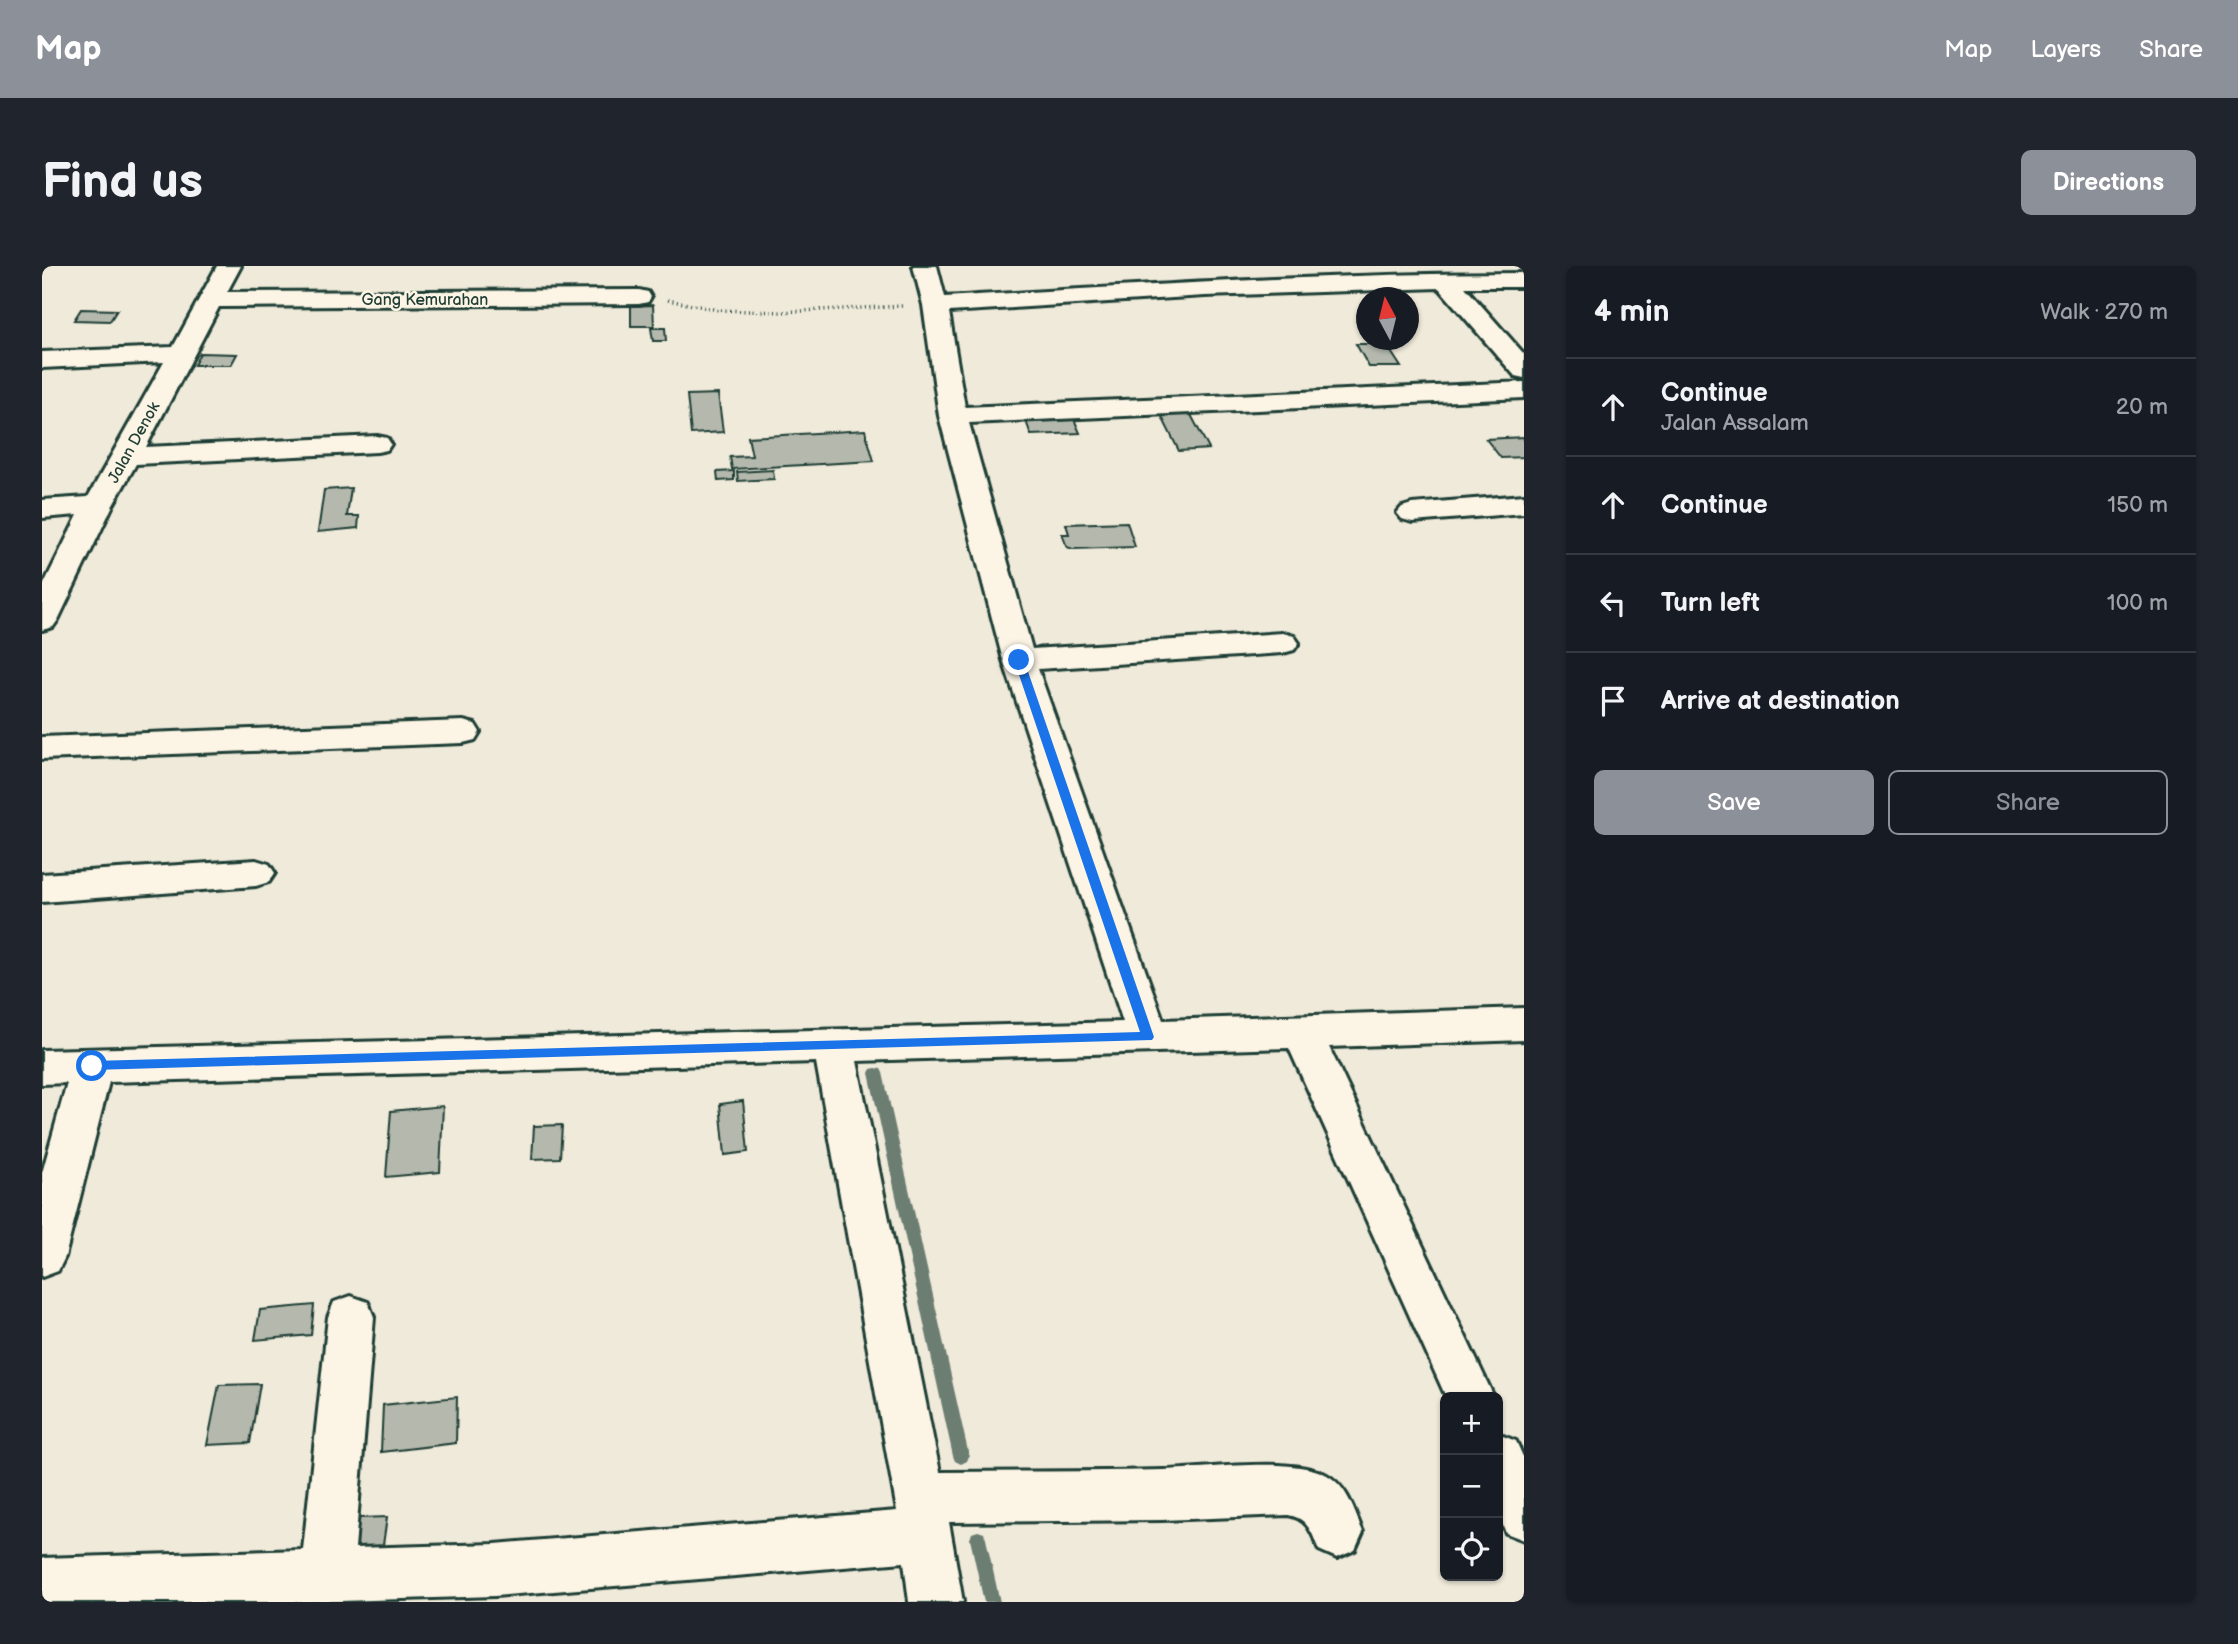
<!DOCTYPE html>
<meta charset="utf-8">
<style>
body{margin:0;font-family:"Balsamiq Sans",sans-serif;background:#20242c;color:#f1f3f6}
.controls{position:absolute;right:21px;bottom:21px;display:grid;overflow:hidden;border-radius:10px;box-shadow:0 2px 5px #0004}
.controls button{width:63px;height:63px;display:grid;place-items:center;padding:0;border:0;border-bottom:2px solid #363941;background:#171b24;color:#f1f3f6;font:35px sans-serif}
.compass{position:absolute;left:1314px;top:21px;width:63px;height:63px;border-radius:50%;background:#171b24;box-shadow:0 2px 5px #0004;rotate:353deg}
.stop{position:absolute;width:21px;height:21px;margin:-16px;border:5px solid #1a73e8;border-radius:50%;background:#fff}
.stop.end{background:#1a73e8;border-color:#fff;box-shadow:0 2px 7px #0008}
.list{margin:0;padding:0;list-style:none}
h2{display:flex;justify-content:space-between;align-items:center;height:91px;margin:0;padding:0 28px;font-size:30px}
h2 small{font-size:23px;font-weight:400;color:#9ea1a6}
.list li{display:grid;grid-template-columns:46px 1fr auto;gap:21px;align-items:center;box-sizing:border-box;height:98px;padding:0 28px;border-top:2px solid #363941}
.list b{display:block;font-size:26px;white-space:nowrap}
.list p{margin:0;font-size:23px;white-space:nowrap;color:#9ea1a6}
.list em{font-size:23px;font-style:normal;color:#9ea1a6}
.actions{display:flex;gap:14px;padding:21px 28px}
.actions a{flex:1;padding:16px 0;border:2px solid #8c9099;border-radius:10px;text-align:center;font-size:24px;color:#8c9099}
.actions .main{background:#8c9099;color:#fff}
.icon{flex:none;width:38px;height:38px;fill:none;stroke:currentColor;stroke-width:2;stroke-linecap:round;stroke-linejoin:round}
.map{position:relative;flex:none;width:1482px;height:1336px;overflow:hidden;border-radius:10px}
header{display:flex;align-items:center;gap:42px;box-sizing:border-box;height:98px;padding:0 35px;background:#8c9099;color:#fff}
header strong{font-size:33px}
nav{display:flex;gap:38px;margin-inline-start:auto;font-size:24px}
.intro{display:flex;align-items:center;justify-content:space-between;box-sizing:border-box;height:168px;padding:0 42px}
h1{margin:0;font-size:49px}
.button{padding:18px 32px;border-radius:10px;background:#8c9099;color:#fff;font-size:24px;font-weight:700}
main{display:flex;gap:42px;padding:0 42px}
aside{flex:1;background:#171b24;border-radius:10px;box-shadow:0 2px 5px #0004}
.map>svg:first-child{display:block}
</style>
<header>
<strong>Map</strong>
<nav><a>Map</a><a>Layers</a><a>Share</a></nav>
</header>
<div class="intro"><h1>Find us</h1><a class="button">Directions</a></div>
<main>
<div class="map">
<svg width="1482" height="1336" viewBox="0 0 1482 1336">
<rect width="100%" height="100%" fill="#efeada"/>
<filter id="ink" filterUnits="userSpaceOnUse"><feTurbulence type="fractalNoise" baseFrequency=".0143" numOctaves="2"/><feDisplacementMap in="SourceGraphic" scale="14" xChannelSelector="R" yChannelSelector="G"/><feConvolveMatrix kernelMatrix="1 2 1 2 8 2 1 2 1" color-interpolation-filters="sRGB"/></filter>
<g filter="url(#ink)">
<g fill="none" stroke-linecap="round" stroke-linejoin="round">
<path fill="#6c7d71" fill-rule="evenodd" d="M834,802L839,803L841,807L927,1190L925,1195L919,1198L913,1195L911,1190L827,807L829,803Z
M936,1265L942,1267L944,1273L958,1336H942L928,1273L930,1267Z"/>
</g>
<path fill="#b5b9ad" stroke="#1f3d34" stroke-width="2" d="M611,39L612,60H589V40Z
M39,43L75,44L68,55L32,54Z
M609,62H623L624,75H611Z
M1314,78H1344L1359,101H1327Z
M158,87L195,88L189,99H152Z
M676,128L681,166L649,168L645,129Z
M1148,147L1167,183L1137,185L1119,149Z
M1032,153L1038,167L989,169L984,155Z
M823,164L832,195L690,203L688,191L710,190L706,171Z
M1482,171V191L1459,192L1444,173Z
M731,204L732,213L696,215L695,206Z
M692,205V214L676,215L675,206Z
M309,222L305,250H317L316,262L276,266L282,224Z
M1085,256L1093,281L1031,283L1025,281L1020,268H1027L1024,258Z
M701,835L706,886L683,889L678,838Z
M401,840L398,906L344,911L349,845Z
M520,859L518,892L490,893L492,860Z
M272,1039L269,1069L213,1074L218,1044Z
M218,1118L208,1177L165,1179L177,1119Z
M415,1131L414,1177L339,1186L341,1139Z
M345,1251L340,1286L310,1287L316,1252Z"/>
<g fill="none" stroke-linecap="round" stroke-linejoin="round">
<g stroke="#1f3d34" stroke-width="6">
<path id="minor" d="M175,0H199L185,26L597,24L606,26L609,31L606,36L597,38L177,41L104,181L335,170L345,172L349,178L345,184L335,186L94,198L71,239L16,354L11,361L0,364V322L36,249L0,252V234L46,231L122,96L0,102V86L131,81Z
M871,0H895L903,31C1096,20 1289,7 1482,7V21H1423L1482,88V112L1473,110L1397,22L1163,30L907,46L923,141L1482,116V132L927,157L990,383L1241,367L1252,370L1257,377L1252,384L1241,387L996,403L1121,754L1482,742V774L1287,781L1452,1131H1404L1247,782L815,795L898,1206C973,1205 1047,1206 1122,1204C1163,1203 1251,1190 1285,1209C1306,1221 1312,1245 1321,1266L1313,1284L1295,1292L1277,1284C1270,1267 1266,1252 1246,1249L1120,1254L907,1256L921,1336H867L862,1296L453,1330L268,1336H0V1292L261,1284L286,1051L292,1036L309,1030L326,1036L332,1051L313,1282L453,1278L855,1245L774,796L67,816L23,991L16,1005L0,1011V907L25,817L0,818V784L1081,756L961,394L897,150L881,39Z
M1482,229V247L1370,256L1360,253L1355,247L1360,241L1370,238Z
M421,455L433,458L438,466L433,474L421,477L0,493V471Z
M214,594L227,598L233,607L227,616L214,620L0,636V608Z
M1456,1168L1474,1175L1482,1193V1274L1464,1267L1456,1248Z"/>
</g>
<path stroke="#1f3d34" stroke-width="3.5" stroke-dasharray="1 3.5" stroke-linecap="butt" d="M626,34L676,44L738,46L861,40"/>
<use href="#minor" fill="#fcf5e5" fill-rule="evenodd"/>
</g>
</g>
<path fill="#1a73e8" d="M977,391L982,394L1112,771L1110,774L50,804L44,800L50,795L1098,766L972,394Z"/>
<g text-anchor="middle" stroke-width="5" stroke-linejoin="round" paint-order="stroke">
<g font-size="16" fill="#1f3d34" stroke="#fcf5e5">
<text x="383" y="39">Gang Kemurahan</text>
<text transform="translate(91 176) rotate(-61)" y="6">Jalan Denok</text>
</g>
</g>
</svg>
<div class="controls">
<button>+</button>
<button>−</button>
<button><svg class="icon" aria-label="locate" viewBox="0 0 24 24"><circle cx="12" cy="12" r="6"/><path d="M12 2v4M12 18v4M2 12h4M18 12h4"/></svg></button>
</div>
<svg class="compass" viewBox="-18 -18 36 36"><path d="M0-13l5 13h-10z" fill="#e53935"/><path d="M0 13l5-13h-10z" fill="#9ea1a6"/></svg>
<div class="stop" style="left:50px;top:800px"></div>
<div class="stop end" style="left:977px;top:394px"></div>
</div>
<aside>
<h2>4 min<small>Walk · 270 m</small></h2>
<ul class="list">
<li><svg class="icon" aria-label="ahead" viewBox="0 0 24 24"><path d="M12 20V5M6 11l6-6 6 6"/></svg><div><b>Continue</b><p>Jalan Assalam</p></div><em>20 m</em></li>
<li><svg class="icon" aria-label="ahead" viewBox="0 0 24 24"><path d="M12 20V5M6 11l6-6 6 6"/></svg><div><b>Continue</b></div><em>150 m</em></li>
<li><svg class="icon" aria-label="left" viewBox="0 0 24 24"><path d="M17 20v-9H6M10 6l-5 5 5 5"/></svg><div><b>Turn left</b></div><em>100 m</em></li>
<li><svg class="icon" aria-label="arrive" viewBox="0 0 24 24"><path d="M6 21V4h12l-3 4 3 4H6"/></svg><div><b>Arrive at destination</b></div></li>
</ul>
<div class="actions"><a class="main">Save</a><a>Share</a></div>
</aside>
</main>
